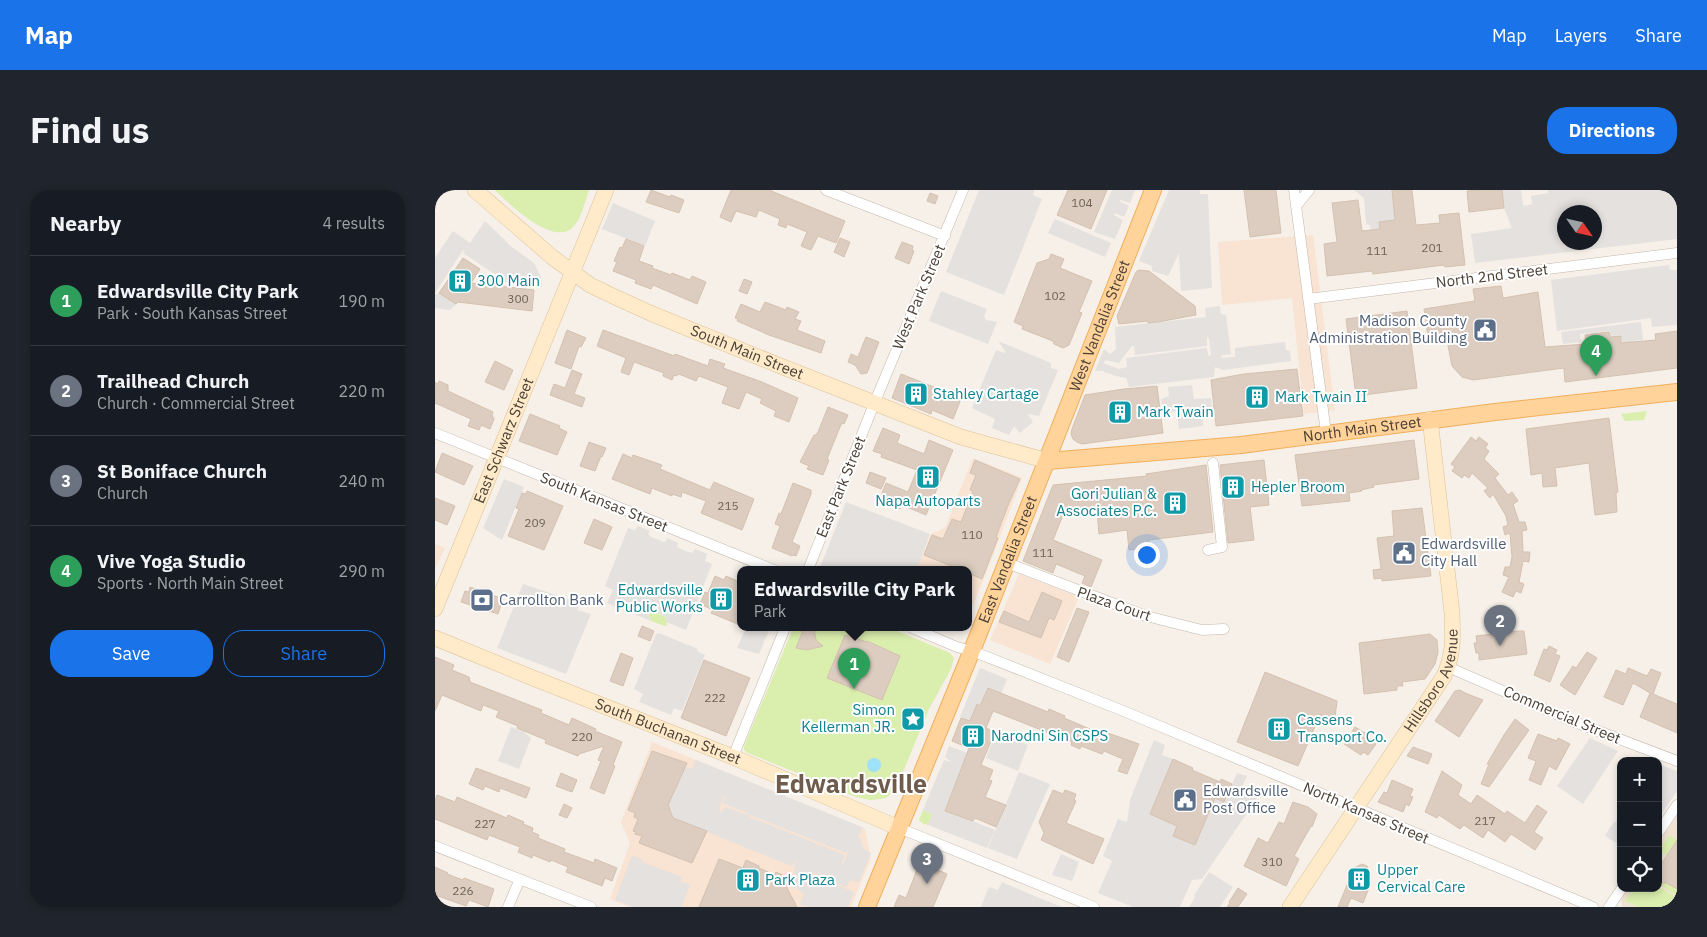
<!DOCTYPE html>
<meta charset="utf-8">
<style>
body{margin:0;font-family:"IBM Plex Sans",sans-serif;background:#20242c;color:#f1f3f6}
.controls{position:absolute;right:15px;bottom:15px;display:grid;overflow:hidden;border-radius:10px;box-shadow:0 2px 8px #0003}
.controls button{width:45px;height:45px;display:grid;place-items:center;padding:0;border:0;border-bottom:1px solid #363941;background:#171b24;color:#f1f3f6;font:25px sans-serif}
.compass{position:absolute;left:1122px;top:15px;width:45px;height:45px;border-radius:50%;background:#171b24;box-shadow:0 2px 8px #0003;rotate:124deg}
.you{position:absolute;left:711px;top:364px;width:18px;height:18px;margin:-12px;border:4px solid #fff;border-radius:50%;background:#1a73e8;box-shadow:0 0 0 8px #1a73e833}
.badge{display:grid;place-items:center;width:32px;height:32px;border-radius:50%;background:#1a73e8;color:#fff;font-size:16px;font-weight:700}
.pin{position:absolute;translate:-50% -41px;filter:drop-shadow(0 1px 2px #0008)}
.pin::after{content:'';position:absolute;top:26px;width:18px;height:15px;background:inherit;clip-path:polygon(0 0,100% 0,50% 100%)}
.popup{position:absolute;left:302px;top:376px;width:235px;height:65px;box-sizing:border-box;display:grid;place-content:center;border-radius:10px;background:#171b24;filter:drop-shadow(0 1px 4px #0005);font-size:16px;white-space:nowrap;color:#9ea1a6}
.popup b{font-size:19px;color:#f1f3f6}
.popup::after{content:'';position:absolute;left:50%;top:100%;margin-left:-10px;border:10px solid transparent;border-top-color:#171b24}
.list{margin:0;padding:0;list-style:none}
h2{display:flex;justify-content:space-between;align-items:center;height:65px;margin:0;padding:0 20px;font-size:21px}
h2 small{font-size:16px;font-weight:400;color:#9ea1a6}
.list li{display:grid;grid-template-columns:32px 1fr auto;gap:15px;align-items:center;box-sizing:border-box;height:90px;padding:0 20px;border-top:1px solid #363941}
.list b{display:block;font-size:19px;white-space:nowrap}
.list p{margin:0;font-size:16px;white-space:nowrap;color:#9ea1a6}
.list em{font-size:16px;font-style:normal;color:#9ea1a6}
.actions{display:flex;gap:10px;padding:15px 20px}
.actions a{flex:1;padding:11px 0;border:1px solid #1a73e8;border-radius:20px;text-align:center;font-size:18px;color:#1a73e8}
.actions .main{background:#1a73e8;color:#fff}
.icon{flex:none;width:28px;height:28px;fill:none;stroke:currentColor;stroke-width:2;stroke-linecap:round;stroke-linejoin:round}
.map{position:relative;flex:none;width:1242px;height:717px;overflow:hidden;border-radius:20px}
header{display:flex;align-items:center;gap:30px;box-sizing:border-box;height:70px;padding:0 25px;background:#1a73e8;color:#fff}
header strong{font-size:24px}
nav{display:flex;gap:28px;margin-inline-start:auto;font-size:18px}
.intro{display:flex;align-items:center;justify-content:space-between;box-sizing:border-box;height:120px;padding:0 30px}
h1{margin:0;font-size:35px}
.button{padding:12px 22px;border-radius:20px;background:#1a73e8;color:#fff;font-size:18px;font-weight:700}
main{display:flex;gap:30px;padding:0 30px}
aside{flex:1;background:#171b24;border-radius:20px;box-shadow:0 2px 8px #0003}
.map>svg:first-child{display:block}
</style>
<header>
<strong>Map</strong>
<nav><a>Map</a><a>Layers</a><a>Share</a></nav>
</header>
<div class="intro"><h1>Find us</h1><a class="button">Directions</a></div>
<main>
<aside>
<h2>Nearby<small>4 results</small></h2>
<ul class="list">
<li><span class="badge" style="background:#2e9e5b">1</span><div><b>Edwardsville City Park</b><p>Park · South Kansas Street</p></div><em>190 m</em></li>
<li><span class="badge" style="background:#6b7280">2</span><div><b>Trailhead Church</b><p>Church · Commercial Street</p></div><em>220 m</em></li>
<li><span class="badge" style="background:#6b7280">3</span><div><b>St Boniface Church</b><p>Church</p></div><em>240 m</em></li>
<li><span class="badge" style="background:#2e9e5b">4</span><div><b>Vive Yoga Studio</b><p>Sports · North Main Street</p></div><em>290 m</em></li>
</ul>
<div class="actions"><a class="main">Save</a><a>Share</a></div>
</aside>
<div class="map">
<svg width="1242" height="717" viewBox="0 0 1242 717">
<rect width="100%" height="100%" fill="#f6f0e9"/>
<path fill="#f9e3d2" d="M878,45L900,220L869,224L857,108L787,115L783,52Z
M538,268L587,288L548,391L533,427V380H482L496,344L510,338Z
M0,354L10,358L0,379Z
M584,384L644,407L615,474L555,450Z
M217,552L430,639L436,668L416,717H194L175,709L195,653L186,632Z"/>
<path fill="#f1e3d1" d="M1242,625V717H1187L1186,709L1194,698H1223V654Z"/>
<path fill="#daeeae" d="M60,0H154C150,11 147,27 139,36C120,59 73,13 60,0Z
M1212,221L1209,230L1190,231L1186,224Z
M185,414L201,419L202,422L199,424L186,419L184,416Z
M216,421L231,427L232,435L230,436L216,431L213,424Z
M358,438H455L515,463L519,468L516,479L494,519L461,599L451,608L446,609L435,610L421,607L313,563L309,560V556Z
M488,620L497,624L493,635L487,633L484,630Z
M1234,645L1242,650L1231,665L1224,661Z
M1223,690L1229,694L1231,691L1242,699V706L1223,693Z
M1223,696L1242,708L1238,717H1204L1190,711L1199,698H1223Z"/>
<path fill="#e4e1de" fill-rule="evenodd" d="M544,0H599L598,5L607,9L569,105L511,82Z
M677,0H700L695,13L686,10L684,11L694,16L689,27L680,23L679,25L688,30L680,49L659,42Z
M734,0H765V4H773L777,98L746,101L744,63L733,86L717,81V76L704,71Z
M919,0H957L960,30L945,39L936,40L935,35L931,34L929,8Z
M1067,0H1086L1088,15L1090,16L1097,14L1096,6L1113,3V0H1242V49L1040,73L1036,44L1077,38L1069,18ZM1160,22V52H1130V22Z
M178,13L220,31L210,56L167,39Z
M620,29L676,53L670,67L613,43Z
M50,31L77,57L99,73L106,87L107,97L73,93L28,63L30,61L28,60L0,103V68L18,41L35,53Z
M1234,75L1235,80H1242V135L1217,137L1216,128L1122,141L1116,90Z
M506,101L552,119L549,126L551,130L562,132L553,154L494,131Z
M4,103L21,114L15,120L0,118V105Z
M785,116L786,124L791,125L796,164L787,165L786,168L800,167V158L850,152L851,160L855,161L856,171L788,180L780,177L779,187L694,197L691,188L681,186L667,181H660L669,159L675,164L681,159L680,137L771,127L770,118ZM772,147L774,148L776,164L775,166L773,165L772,158L691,168L692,177L684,179L668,173L671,170L684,173L697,156H699L700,165L772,156Z
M1206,132L1208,150L1197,151L1198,159L1188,161L1186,145L1175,146V141L1145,144L1146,152L1128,154L1126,142Z
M563,151L616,173V178L623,180L604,226L593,224L598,232L585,243L579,236L574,245L557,238L560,229L537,218L561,160L569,163L570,161Z
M757,195L759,209L776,208L778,225L767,227L768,236L744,239L742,221L728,223L726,209L734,206L733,197Z
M69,289L89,297L67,350L48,338Z
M411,312L495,344L482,380H384Z
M203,336L215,341L213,344L216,347L229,352L231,351L232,348L243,353L242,357L250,361L257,363L260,359L272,364L270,371L277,374L251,440L231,432V427L218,421H215L213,424L216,431L199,424L202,423V420L187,414L184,416L186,419L172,413L178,400L170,396L193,338L200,340Z
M88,394L145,413L142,420L156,424L131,484L62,458Z
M311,438H335L324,464L302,458Z
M224,443L263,459L262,461L270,465L247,521L239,518L236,525L204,512L208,504L199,499L221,444Z
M545,478L572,489L566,504L553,499L545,516L542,515L535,531L525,527Z
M76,537L88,541L96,548L84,579L63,571Z
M561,543L593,555L583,581L551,568Z
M1155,548L1183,561L1148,614L1122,596Z
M719,550L730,555L727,565L738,569L715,624L742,636L738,646L760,655L780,608L789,612L802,583L812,586L807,596L809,602L825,604L767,689L757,690L745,717H698L663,703L677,671L668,666L683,629L692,632L695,610Z
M514,556L532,563L524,582L527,584L523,588L510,620L560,640L552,658L493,635L497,624L488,620L509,570L517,572L510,567Z
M261,570L427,637L423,646L426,651L428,659L436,663L424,692L415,690L411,697L374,682L371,683L373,692L377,685L419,702L413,717H373L365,714L369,704L363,700L360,694L359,680L361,669L357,676L238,628L233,615L250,577L257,579ZM290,605L288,613L313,623L312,625L290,617L286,623L284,618L289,605ZM315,625L411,663L415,655L409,673L407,672L410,665L315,627Z
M1223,574L1242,581V601L1223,629Z
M584,582L615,594L582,669L553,658Z
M1186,626V656L1170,646L1175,637Z
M626,664L644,672L637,691L617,685Z
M197,665L208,670L207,672L247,687L246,692L255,695L246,717H198L180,710Z
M774,682L798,697L785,717H754L759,709L760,704Z
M567,692L597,705L627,717H546L554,697L563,700Z"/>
<path fill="#9fe1f8" d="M432 575a7 7 0 1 1 14 0a7 7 0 1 1-14 0Z"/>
<path fill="#dccdc0" stroke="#d5c1af" d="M216,0L235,7L236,5L249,10L244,23L211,12Z
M296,0H334L410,31L401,53L383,46L376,60L366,56L372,42L352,34L351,38L343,35L345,29L324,20L321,27L301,21L296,32L285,27Z
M633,0H672L656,39L622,25Z
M809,0H841L846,43L815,47Z
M957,0H977L981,35L1005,33L1004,25L1024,23L1030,75L1010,77L1009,75L938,84L937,81L892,86L889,54L902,52L897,13L923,10L927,41L945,39L944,32L960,30Z
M1043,0H1067L1069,18L1034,22L1032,1Z
M495,3L503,6L500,14L492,11Z
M405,48L415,52L409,67L399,62Z
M191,49L209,56L204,71L218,76L217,78L236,85L237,83L255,90L257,86L271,92L262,114L218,95L216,99L200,93L201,90L178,81L182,72L179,71L185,57L187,58Z
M467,52L478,56L477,60L479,61L474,74L460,68Z
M616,64L629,69L625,78L657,91L644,122L647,123L634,155L628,158L619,154L618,151L587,139L588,136L579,132L602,73L614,69Z
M28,68L45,79L36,93L99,100L97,121L23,112L21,114L4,103Z
M704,80L714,81L760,116L761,125L723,132L713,133V131L684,134L682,126L701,82Z
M309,89L317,92L312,104L304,101Z
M1066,96L1068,108L1103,102L1110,157L1151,154L1150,145L1174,142L1175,147L1186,146V153L1221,150L1220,144L1242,141V178L1130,192L1129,178L1038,190L1027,187L1017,176L1011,145L993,147L989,119L1040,111L1038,99Z
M330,112L351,120L352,117L364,122L360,129L366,131L362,140L390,151L386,163L334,145L302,131L303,129L300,128L306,114L325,122Z
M972,121L982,198L921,206L911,129Z
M132,140L151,148L146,157L144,156L136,179L120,173Z
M168,140L234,164L239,166L240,164L273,176L275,169L290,174L288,178L327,192L363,208L354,232L339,226L341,221L325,213L327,209L311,202L304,219L287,213L293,197L264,186L261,191L244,184L241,186L239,185L237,190L228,186L229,183L199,172L194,185L186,182L191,168L162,156Z
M431,147L444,152L432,183L426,184L420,175L413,172L416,164L423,167Z
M60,171L78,180L69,200L50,192Z
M862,179L868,226L781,236L776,190L809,184Z
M137,180L147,184L139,204L150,208L147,217L115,205L119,194L130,198Z
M466,184L514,203L516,199L528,204L518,229L497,220L496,224L457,208Z
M4,191L13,195V201L58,222L57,225L59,229L55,239L46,235L44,240L33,236L36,229L0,213V192L3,194Z
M722,196L728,243L647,254L642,252L638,249L636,244L637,239L650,205L689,199Z
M393,217L413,225L409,234L407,233L405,237L392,269L394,270L388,285L372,279L374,276L365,272L379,245H381L383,242Z
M95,224L125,236L124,238L132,242L122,265L84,251Z
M1174,228L1183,302L1181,303L1182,322L1160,325L1154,273L1120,278L1122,296L1108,297L1107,283L1096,285L1091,239Z
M448,238L465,245L462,253L489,264L494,250L518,260L491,325L467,315L465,319L444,310L451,293L473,302L482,280L446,267L447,264L438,261Z
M1036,247L1041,251L1044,247L1053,254L1050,258L1054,261L1049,269L1064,284L1060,288L1073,305L1077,302L1083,311L1078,314L1084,332H1090L1092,340L1087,341L1088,362H1095L1094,372L1088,371L1084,392L1089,394L1086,403L1081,401L1078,407L1067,402L1074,387L1068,385L1070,377H1075L1077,367L1075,343L1070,345L1068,337L1073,335L1071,326L1058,304L1055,308L1049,301L1053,298L1037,283L1034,288L1029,285L1027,288L1017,281L1020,277L1016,274Z
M979,250L984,289L938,295L939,297L926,300L927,301L914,303L915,311L867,316L860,265Z
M154,252L171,258L167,267L166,266L160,281L145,276Z
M7,263L38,276L29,295L0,282Z
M188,264L197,268L198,265L227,275L225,279L275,300L279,292L319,309L307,340L266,323L271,311L247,302L246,307L237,304V306L217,298L215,304L177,289Z
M540,270L585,289L574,313L561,347L563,348L547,389L533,383V380H526L489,365L497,345L508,349L517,329L526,332L538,301L535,300L541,285L535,283Z
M829,270L834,315L815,317L819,350L793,353L785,275Z
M771,275L778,342L714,350V358L694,360L692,340L664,344L662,320L628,325L618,350L667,370L656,397L647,393L650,386L621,374L618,383L588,371L618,295L712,286L711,284Z
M435,282L451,288L446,299L431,293Z
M358,293L376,300V304L357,352L365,356L361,366L358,365L357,366L337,358L345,336L340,334L344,323L346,324Z
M92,301L128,316L109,360L73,346L84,319L81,318L87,303L91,304Z
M0,308L20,316L12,335L0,330Z
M987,318L996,386L947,391V388L939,389L938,380L946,379L942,348L959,346L957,321Z
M159,329L177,337L167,360L149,353Z
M280,386L289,390L291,386L305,392V435L276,423L278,420L265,414L270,402L273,403Z
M35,397L68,409L63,424L26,412L30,401L34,402Z
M607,402L627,411L619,430L614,428L606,448L564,432L569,421L594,432Z
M642,418L654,422L634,472L622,467Z
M207,436L219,441L215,451L203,446Z
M366,438H379L381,450L388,456L372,460L361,458L367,443Z
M1083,441H1089L1092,464L1044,470V463H1041L1039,453H1042L1041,446Z
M995,444L1002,450L1003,462L1000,474L990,489L967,492L968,496H962V500L929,504L924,453Z
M410,445L432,452V451L465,466L447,510L392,488Z
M1114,456L1122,460L1120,464L1125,466L1115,492L1099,485L1109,459L1112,460Z
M1152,462L1162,468L1140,505L1125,495L1138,476L1141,478Z
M186,463L198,468L188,496L175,491Z
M0,467L19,475L17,480L34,487L35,492L107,520L106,523L134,535L137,528L161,539L160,541L187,552L178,575L180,576L169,604L155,598L166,571L163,570L169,556L144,564L143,566L110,553L111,550L82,538L83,536L61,527L64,521L48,515L46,521L7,505L0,521Z
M269,470L315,488L291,546L246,528Z
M1193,478L1212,486L1216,479L1226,483L1218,504L1242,514V543L1205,527L1215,503L1198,493L1188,515L1169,507L1181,480L1191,484Z
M830,482L902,511L900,527L885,525L863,576L802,552Z
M553,498L613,522L614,519L630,526L629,528L669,545L670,542L704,554L692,584L683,581L688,569L669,561L667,564L646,556L645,559L636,555L637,552L558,521L551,538L560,542L546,575L558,580L554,590L557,591L550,607L571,615L561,637L540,628L538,631L510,621L534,558L517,551L526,528L535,531L542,514L545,516Z
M1025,500L1030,503L1048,510L1024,547L1000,531L1020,501Z
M1080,529L1094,540L1054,597L1046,594L1054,574H1052L1069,545Z
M920,537L933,545L931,548L941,554L933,565L928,562L926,565L909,554Z
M1103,544L1122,551L1123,548L1135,554L1121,580L1114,576L1106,595L1094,590L1101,571L1093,568Z
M978,557L997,564L993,574L972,566Z
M217,561L252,573L233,615L238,628L272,641L257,673L204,653L207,646L200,644L201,642L198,641L203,629L199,627L200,623L193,620Z
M738,569L758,578L757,580L785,592L786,589L797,594L789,612L780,608L760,655L738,646L742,636L715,624Z
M41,578L95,598L91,608L65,598L64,602L50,596L48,600L34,594Z
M1007,581L1027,595L1023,605L1036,614L1042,605L1070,624L1072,621L1090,633L1102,615L1112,622L1099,642L1108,648L1100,660L1076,644L1070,652L1053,640L1048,648L1029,635L1025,639L1004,625L1002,628L990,622Z
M126,583L142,590L137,602L121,596Z
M957,590L978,599L975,606L978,607L974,616L971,614L968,622L943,612L949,602L952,603Z
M618,600L628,604L630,600L641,604L639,610L641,611L631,633L669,649L658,674L606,650L609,643L604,632Z
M2,605L20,612L22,607L72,628L73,625L89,632L88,634L98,638L97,642L104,645L103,648L130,659L129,662L159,673L160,669L182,678L177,691L170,688L167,696L131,682L133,677L116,670L115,672L98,665L97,668L83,662L85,657L54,645L52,650L0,629V611Z
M858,612L873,617L882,624L877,637L876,636L859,666L864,669L851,696L809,676L823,648L833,653L844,632L849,634Z
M129,614L137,618L132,628L124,625Z
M1242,650V699L1230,692L1229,694L1223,690V679Z
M284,669L308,678L311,670L324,676V678L340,685L341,682L350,686L354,695L351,696L362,717H264Z
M485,672L512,684L498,717H459L464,705L471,708Z
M927,674L932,676L935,683L930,697L934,698L928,713L916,708L912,717H903L919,678Z
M0,677L13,683L12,684L28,690L29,688L59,699L53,717L34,710L31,716L0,705Z
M803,698L812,704L803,717H792L795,713L794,712Z"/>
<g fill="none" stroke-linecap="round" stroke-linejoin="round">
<g stroke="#c3b7aa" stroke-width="11">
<path id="street" d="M391,0L510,46
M859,0L891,243
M861,16L874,0
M873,109L1242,63
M0,243L339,380
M773,360L787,357L778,273
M572,373L711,426L767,440L789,439
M373,380L439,214L528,0
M477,438L522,457L537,461L686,520L1158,717
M1013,477L1137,531L1242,571
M298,567L350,438
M464,638L659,717
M1223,643L1242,615
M0,656L156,717
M73,717L85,689
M1174,717L1187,698"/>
</g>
<g stroke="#dec196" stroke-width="16">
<g id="secondary">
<path id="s1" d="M40,0L117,67L155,95L180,107L215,123L348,177L526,247L613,271"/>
<path id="s2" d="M0,419L171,0"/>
<path id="s3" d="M0,448L98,488L298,567L464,638"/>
<path id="s4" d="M855,717L1009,486C1019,463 1018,448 1017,423L995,229"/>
</g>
</g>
<g stroke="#f1af5c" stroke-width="18">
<g id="primary">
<path id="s5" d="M613,271L806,255L1060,222L1242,202"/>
<path id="s6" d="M432,717L542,448L718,0"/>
</g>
</g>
<use href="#street" stroke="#fff" stroke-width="10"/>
<use href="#secondary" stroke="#ffebca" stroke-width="15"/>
<use href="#primary" stroke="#ffd399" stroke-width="16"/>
</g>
<defs>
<g id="building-square" transform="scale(1.25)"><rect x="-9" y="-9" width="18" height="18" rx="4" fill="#0f9aa8" stroke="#fff"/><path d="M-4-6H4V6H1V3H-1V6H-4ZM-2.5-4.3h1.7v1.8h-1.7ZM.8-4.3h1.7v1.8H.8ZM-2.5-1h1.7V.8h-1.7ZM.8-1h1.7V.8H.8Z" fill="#fff"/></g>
<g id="civic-square" transform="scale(1.25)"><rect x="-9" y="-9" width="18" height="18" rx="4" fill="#5c6f8a" stroke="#fff"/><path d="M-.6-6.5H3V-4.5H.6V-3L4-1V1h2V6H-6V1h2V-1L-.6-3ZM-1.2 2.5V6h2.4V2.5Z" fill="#fff"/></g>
<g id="bank-square" transform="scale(1.25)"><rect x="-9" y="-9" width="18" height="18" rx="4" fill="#5c6f8a" stroke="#fff"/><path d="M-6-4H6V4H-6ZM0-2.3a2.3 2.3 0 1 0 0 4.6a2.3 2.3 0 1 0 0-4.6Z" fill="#fff"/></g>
<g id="sight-square" transform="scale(1.25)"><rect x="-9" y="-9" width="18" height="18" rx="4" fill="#0f9aa8" stroke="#fff"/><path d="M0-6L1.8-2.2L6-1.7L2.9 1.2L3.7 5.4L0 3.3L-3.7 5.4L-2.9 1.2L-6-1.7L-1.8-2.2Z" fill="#fff"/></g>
</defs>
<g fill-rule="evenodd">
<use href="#building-square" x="25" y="91"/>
<use href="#civic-square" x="1050" y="140"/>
<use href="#building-square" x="481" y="204"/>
<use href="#building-square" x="822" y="207"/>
<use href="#building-square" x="685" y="222"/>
<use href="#building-square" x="493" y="287"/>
<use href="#building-square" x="798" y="297"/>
<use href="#building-square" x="740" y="313"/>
<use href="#civic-square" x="969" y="363"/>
<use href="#building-square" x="286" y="409"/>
<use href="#bank-square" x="47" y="410"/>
<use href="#sight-square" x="478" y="529"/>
<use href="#building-square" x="844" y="539"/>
<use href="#building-square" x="538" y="546"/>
<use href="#civic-square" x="750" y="610"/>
<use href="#building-square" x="924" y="689"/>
<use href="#building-square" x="313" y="690"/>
</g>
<g text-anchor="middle" stroke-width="4" stroke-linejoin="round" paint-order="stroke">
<g font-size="12" fill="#6f6358">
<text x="647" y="17">104</text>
<text x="997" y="62">201</text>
<text x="942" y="65">111</text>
<text x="620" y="110">102</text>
<text x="83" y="113">300</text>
<text x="293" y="320">215</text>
<text x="100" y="337">209</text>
<text x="537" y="349">110</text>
<text x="608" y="367">111</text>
<text x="280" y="512">222</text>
<text x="147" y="551">220</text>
<text x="1050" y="635">217</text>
<text x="50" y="638">227</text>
<text x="837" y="676">310</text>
<text x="28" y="705">226</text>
</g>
<g font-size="15" fill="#4b4036" stroke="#fff">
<text transform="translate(1057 86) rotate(-7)" y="5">North 2nd Street</text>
<text transform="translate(484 107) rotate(-67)" y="5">West Park Street</text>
<text dy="5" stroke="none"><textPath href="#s6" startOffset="626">West Vandalia Street</textPath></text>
<text dy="5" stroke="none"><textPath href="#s1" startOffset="320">South Main Street</textPath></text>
<text dy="5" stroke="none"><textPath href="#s5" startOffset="316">North Main Street</textPath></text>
<text dy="5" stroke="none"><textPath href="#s2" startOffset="182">East Schwarz Street</textPath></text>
<text transform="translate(406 297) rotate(-68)" y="5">East Park Street</text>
<text transform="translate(169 312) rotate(22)" y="5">South Kansas Street</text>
<text dy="5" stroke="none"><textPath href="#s6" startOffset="375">East Vandalia Street</textPath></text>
<text transform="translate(679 414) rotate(19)" y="5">Plaza Court</text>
<text dy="5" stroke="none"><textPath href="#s4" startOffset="269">Hillsboro Avenue</textPath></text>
<text transform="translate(1127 525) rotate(23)" y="5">Commercial Street</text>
<text dy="5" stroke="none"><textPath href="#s3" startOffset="251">South Buchanan Street</textPath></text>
<text transform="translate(931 623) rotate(23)" y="5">North Kansas Street</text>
</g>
<g font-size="15" fill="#0d838f" stroke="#fff" text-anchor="start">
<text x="42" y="96">300 Main</text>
<text x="498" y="209">Stahley Cartage</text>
<text x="840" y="212">Mark Twain II</text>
<text x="702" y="227">Mark Twain</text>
<text x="816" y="302">Hepler Broom</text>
<text x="722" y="309" text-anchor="end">Gori Julian &amp;<tspan x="722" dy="17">Associates P.C.</tspan></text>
<text x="493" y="316" text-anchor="middle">Napa Autoparts</text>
<text x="268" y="405" text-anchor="end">Edwardsville<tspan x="268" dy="17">Public Works</tspan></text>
<text x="460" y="525" text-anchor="end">Simon<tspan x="460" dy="17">Kellerman JR.</tspan></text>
<text x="862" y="535">Cassens<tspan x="862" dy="17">Transport Co.</tspan></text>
<text x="556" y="551">Narodni Sin CSPS</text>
<text x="942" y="685">Upper<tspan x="942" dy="17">Cervical Care</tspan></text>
<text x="330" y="695">Park Plaza</text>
</g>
<g font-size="15" fill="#4e5e75" stroke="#fff" text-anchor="start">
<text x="1032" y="136" text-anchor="end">Madison County<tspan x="1032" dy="17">Administration Building</tspan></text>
<text x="986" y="359">Edwardsville<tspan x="986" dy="17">City Hall</tspan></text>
<text x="64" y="415">Carrollton Bank</text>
<text x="768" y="606">Edwardsville<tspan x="768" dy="17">Post Office</tspan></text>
</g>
<g font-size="25" font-weight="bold" fill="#6f5c4c" stroke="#fff">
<text x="416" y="603">Edwardsville</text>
</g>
</g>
</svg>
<div class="controls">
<button>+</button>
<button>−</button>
<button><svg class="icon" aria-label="locate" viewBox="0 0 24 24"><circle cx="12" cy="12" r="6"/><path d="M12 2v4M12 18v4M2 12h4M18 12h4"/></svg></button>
</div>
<svg class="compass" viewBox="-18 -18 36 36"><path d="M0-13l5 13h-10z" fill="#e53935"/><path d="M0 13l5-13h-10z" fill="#9ea1a6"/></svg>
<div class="you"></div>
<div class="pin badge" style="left:419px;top:499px;background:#2e9e5b">1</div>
<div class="popup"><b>Edwardsville City Park</b>Park</div>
<div class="pin badge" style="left:1065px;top:456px;background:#6b7280">2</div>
<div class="pin badge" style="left:492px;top:694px;background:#6b7280">3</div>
<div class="pin badge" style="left:1161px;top:186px;background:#2e9e5b">4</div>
</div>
</main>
